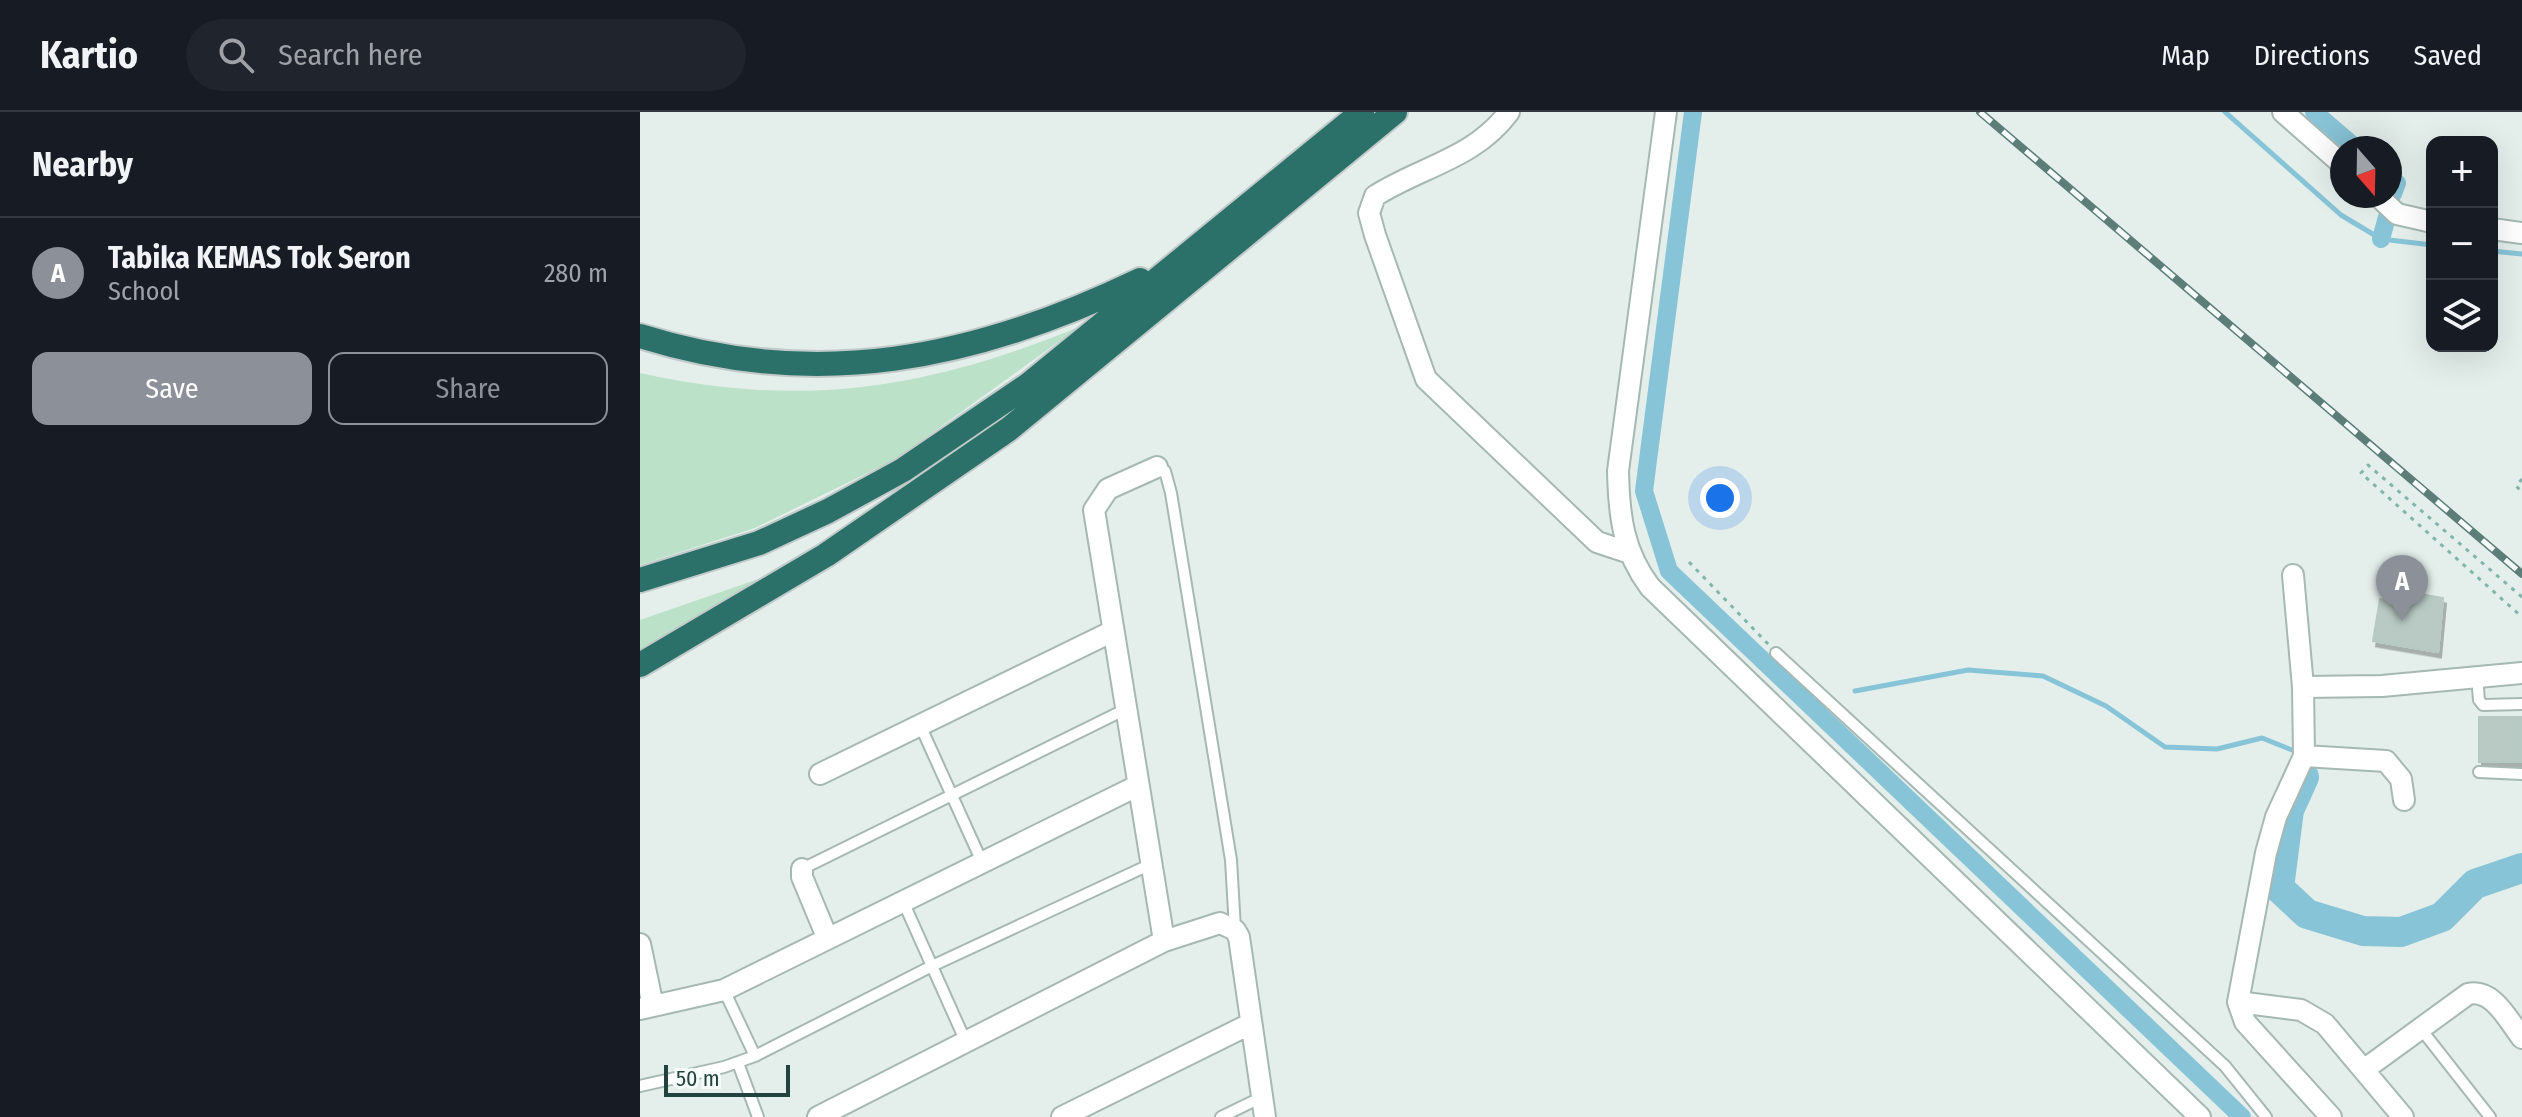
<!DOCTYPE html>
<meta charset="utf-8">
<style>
body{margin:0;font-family:"Fira Sans Condensed",sans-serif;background:#20242c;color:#f1f3f6}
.controls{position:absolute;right:24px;top:24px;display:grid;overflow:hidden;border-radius:16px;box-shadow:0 8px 32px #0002}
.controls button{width:72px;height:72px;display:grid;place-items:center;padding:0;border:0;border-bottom:2px solid #363941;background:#171b24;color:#f1f3f6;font:40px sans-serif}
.compass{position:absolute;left:1690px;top:24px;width:72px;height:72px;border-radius:50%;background:#171b24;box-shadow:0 8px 32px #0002;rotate:160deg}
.scale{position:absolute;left:24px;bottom:20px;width:126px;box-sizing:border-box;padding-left:8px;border:4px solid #22423d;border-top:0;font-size:22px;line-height:28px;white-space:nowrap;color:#22423d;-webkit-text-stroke:6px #f5fbf8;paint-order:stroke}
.you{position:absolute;left:1080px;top:386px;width:28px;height:28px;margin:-20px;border:6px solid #fff;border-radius:50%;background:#1a73e8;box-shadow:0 0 0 12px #1a73e833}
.badge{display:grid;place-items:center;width:52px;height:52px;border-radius:50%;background:#8c9099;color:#fff;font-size:26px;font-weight:700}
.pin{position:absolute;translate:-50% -66px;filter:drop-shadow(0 2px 4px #0008)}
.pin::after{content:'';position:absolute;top:42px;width:28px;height:24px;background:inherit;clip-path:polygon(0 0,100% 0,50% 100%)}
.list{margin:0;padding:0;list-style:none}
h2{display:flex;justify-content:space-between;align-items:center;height:104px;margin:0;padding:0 32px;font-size:34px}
h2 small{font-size:26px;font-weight:400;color:#9ea1a6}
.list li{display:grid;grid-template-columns:52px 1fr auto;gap:24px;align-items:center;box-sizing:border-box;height:112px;padding:0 32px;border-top:2px solid #363941}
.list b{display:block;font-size:30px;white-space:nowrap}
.list p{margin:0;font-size:26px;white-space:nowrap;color:#9ea1a6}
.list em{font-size:26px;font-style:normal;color:#9ea1a6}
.actions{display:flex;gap:16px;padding:24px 32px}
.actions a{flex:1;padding:18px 0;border:2px solid #8c9099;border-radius:16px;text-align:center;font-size:28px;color:#8c9099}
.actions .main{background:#8c9099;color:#fff}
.icon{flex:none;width:44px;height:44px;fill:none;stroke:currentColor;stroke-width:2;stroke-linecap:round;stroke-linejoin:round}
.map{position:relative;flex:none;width:1882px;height:1005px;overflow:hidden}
header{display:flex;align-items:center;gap:48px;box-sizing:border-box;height:112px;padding:0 40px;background:#171b24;border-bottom:2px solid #363941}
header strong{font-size:38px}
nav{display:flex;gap:44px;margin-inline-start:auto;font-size:28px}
.search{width:560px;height:72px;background:#20242c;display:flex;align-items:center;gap:20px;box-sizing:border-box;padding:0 28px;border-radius:44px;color:#9ea1a6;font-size:30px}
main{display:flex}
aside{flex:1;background:#171b24}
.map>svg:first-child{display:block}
</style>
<header>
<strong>Kartio</strong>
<div class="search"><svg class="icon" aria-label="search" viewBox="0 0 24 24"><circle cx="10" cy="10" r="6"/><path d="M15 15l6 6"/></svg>Search here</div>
<nav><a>Map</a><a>Directions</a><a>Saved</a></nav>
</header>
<main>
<aside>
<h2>Nearby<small></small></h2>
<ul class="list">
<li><span class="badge">A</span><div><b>Tabika KEMAS Tok Seron</b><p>School</p></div><em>280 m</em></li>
</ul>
<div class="actions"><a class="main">Save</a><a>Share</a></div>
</aside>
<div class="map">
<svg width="1882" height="1005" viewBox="0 0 1882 1005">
<defs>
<filter id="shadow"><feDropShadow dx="3" dy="5.5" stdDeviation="0" flood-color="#0004"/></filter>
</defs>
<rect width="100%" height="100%" fill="#e4efeb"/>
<path fill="#bce1c9" d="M439,215L256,347L115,416L0,453V261C163,297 286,277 439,215Z
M141,459L0,540V508Z"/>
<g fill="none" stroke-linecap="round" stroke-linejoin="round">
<path stroke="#88c4d7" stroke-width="5" d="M1585,0L1701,103L1741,127L1792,133
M1852,139L1882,142
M1215,579L1328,558L1403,564L1466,594L1525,635L1577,637L1622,626L1652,638"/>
<path stroke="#88c4d7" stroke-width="18" d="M1053,0L1004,379L1029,459L1602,1005
M1674,0L1716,36
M1750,65L1757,71L1753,82
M1741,127L1749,98"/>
<path stroke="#88c4d7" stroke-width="30" d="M1664,665L1649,698L1639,776L1667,802L1723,819L1761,820L1802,805L1835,772L1882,756"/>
</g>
<path fill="#b9cac4" stroke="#b6c9c3" stroke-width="2" filter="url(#shadow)" d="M1763,479L1803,486L1798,540L1733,529L1740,487L1761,491Z
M1839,605H1882V650H1839Z"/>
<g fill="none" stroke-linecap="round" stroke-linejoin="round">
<g stroke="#a6b8b3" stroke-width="14">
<path id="lane" d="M517,355L525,359L531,381L591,748L595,817
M1136,541L1585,954L1626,1005
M1837,565L1839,588L1843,593L1882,592
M280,613L342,750
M1839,660L1882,662
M162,757L484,598
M262,787L325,928
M84,878L115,944
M1781,917L1850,1005
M98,951L118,1005
M0,974L84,955L115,944L292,854L511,752
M581,1005L622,985"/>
</g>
<g stroke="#a6b8b3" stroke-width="24">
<path id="street" d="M869,0C834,47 782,54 735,84L729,101L735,123L786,267L957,430L987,440
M1026,0L978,359C979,404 983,439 1010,475L1560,1005
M1643,0L1702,52
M1738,84L1757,102L1792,110
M1852,117L1882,121
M517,355L468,377L454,398L524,829
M1653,463L1663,575
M1664,644L1746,649L1761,667L1764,688
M180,662L471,520
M162,757V765L187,825
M0,832L13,894
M1598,890L1661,898L1685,912L1763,1005
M0,897L84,878L497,674
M1725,957L1828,882C1853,876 1868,908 1882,926
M178,1005L524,829L580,811L595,818L599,825L625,1005
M422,1005L610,912
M1691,1005L1605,910L1598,890L1626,741L1636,705L1664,644L1663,575L1742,574L1882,561"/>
</g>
<g stroke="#c1cac9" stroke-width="28">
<path id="highway" d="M0,224C177,280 336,247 500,168
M0,468L119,431L188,399L263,358L388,273L722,0
M0,553L186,443L369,317L755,0"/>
</g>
<path stroke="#82b5aa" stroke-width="3" stroke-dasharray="4 6" stroke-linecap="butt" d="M1882,367L1876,374L1882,380
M1049,450L1129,533
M1882,485L1728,353L1721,361L1882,505"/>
<use href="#lane" stroke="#fff" stroke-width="10"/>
<use href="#street" stroke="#fff" stroke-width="20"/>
<use href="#highway" stroke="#2b7169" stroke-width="24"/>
<g stroke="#5c7d78" stroke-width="8">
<path id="rail" d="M1340,0L1882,462"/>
</g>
<use href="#rail" stroke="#f5fbf8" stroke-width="5" stroke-dasharray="15" stroke-linecap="butt"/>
</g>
</svg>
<div class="controls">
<button>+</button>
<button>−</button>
<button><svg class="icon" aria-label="layers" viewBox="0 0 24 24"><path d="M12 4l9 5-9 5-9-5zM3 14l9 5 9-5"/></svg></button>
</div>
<svg class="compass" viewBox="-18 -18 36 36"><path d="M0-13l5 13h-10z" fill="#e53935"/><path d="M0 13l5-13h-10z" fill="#9ea1a6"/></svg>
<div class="scale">50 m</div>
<div class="you"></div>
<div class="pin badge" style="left:1762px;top:509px">A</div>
</div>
</main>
